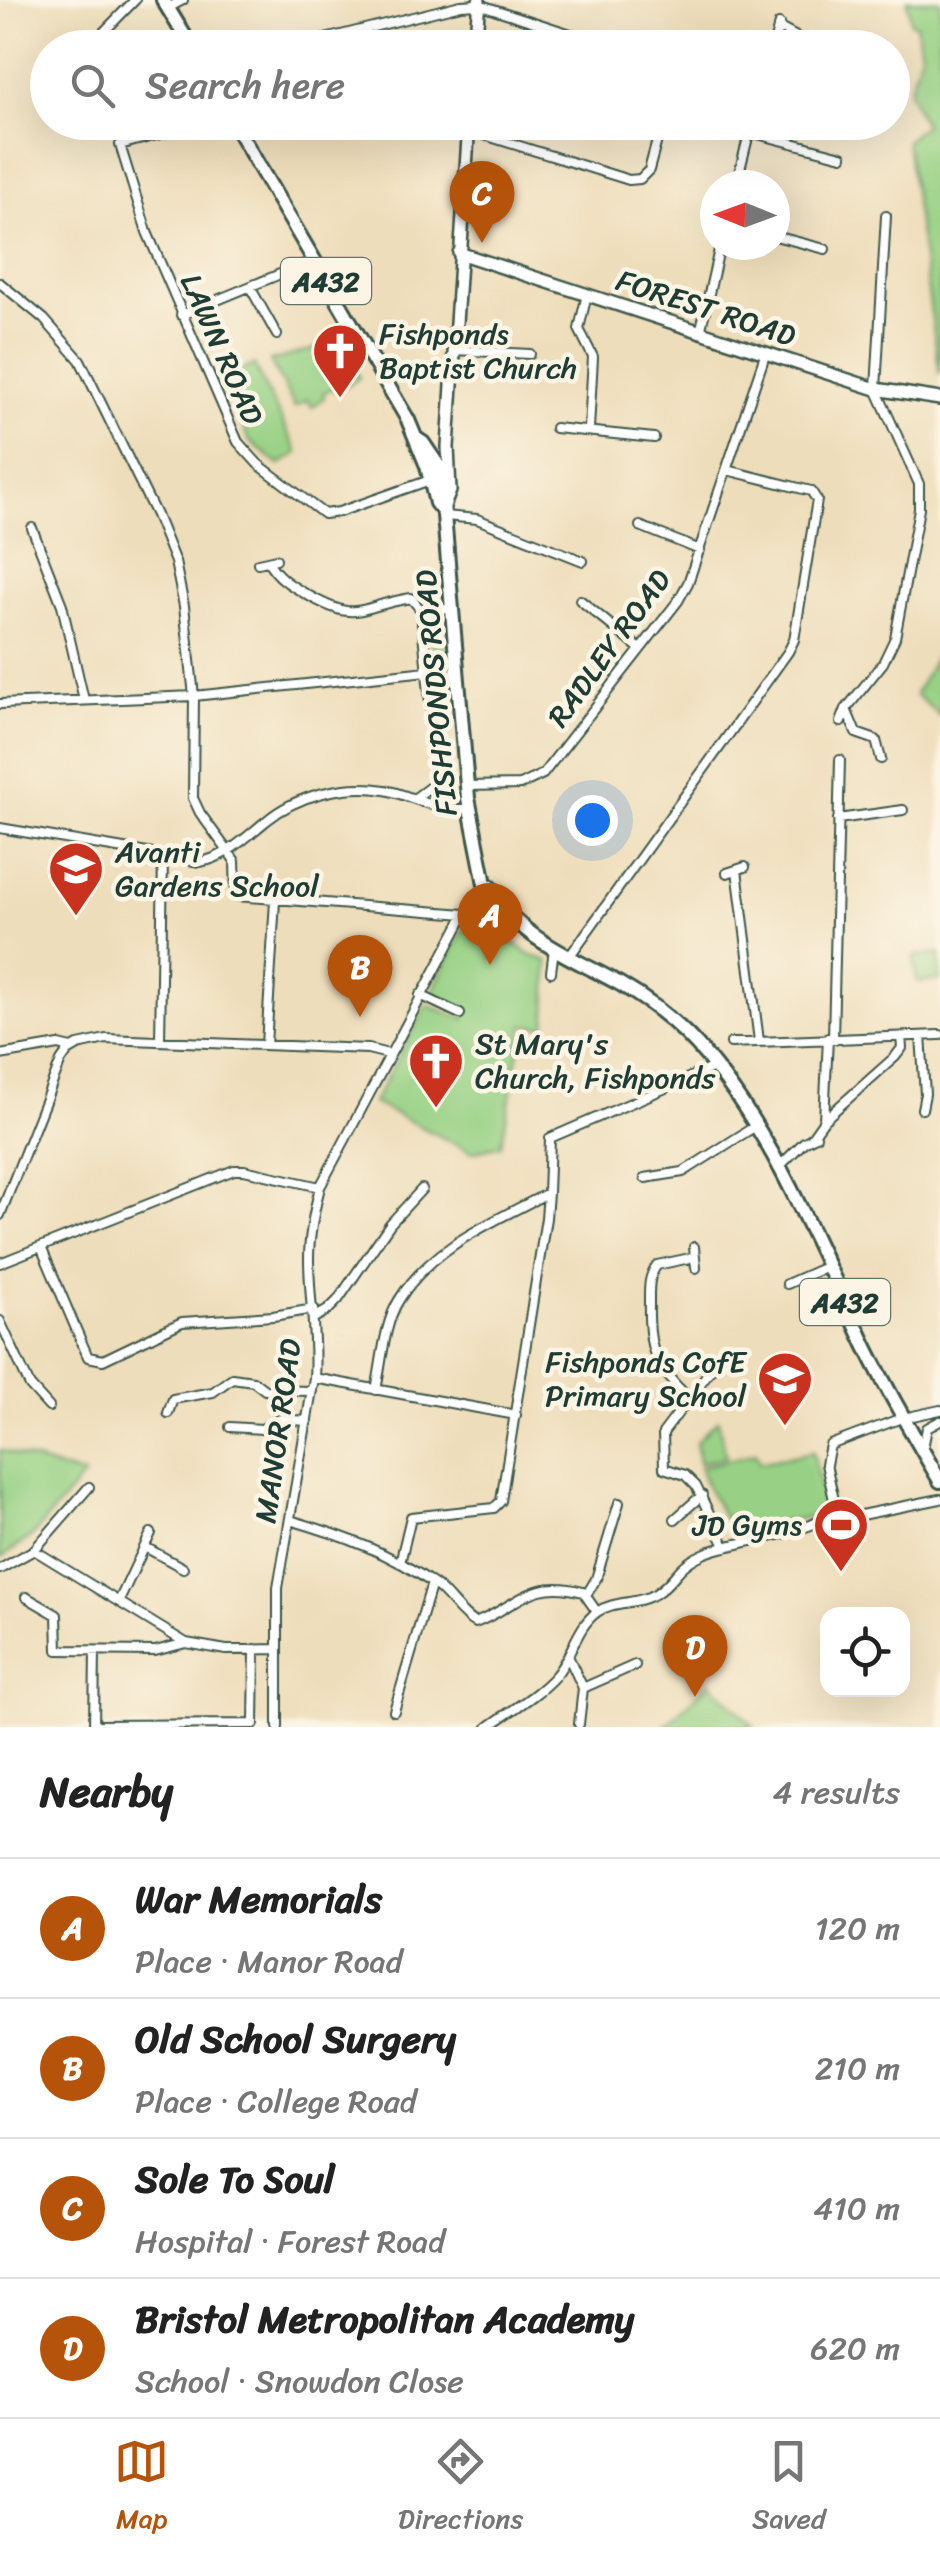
<!DOCTYPE html>
<meta charset="utf-8">
<style>
body{margin:0;font-family:Sriracha,sans-serif;background:#f2f2f2;color:#222}
.controls{position:absolute;right:30px;bottom:30px;display:grid;overflow:hidden;border-radius:20px;box-shadow:0 10px 40px #0002}
.controls button{width:90px;height:90px;display:grid;place-items:center;padding:0;border:0;border-bottom:2px solid #e0e0e0;background:#fff;color:#222;font:50px sans-serif}
.compass{position:absolute;left:700px;top:170px;width:90px;height:90px;border-radius:50%;background:#fff;box-shadow:0 10px 40px #0002;rotate:271deg}
.you{position:absolute;left:592px;top:820px;width:35px;height:35px;margin:-25px;border:8px solid #fff;border-radius:50%;background:#1a73e8;box-shadow:0 0 0 15px #1a73e833}
.badge{display:grid;place-items:center;width:65px;height:65px;border-radius:50%;background:#b45309;color:#fff;font-size:32px;font-weight:700}
.pin{position:absolute;translate:-50% -82px;filter:drop-shadow(0 2px 5px #0008)}
.pin::after{content:'';position:absolute;top:52px;width:35px;height:30px;background:inherit;clip-path:polygon(0 0,100% 0,50% 100%)}
.list{margin:0;padding:0;list-style:none}
h2{display:flex;justify-content:space-between;align-items:center;height:130px;margin:0;padding:0 40px;font-size:42px}
h2 small{font-size:32px;font-weight:400;color:#767676}
.list li{display:grid;grid-template-columns:65px 1fr auto;gap:30px;align-items:center;box-sizing:border-box;height:140px;padding:0 40px;border-top:2px solid #e0e0e0}
.list b{display:block;font-size:38px;white-space:nowrap}
.list p{margin:0;font-size:32px;white-space:nowrap;color:#767676}
.list em{font-size:32px;font-style:normal;color:#767676}
.icon{flex:none;width:55px;height:55px;fill:none;stroke:currentColor;stroke-width:2;stroke-linecap:round;stroke-linejoin:round}
.map{position:relative;flex:none;width:940px;height:1727px;overflow:hidden}
.search{position:absolute;background:#fff;box-shadow:0 10px 40px #0002;left:30px;right:30px;top:30px;height:110px;display:flex;align-items:center;gap:25px;box-sizing:border-box;padding:0 35px;border-radius:55px;color:#767676;font-size:38px}
.sheet{height:690px;background:#fff}
nav{display:flex;justify-content:space-around;align-items:center;box-sizing:border-box;height:140px;border-top:2px solid #e0e0e0;background:#fff;font-size:28px;color:#767676}
nav a{display:grid;justify-items:center;gap:5px}
nav .on{color:#b45309}
.map>svg:first-child{display:block}
</style>
<div class="map">
<svg width="940" height="1727" viewBox="0 0 940 1727">
<rect width="100%" height="100%" fill="#fcf5e5"/>
<filter id="ink" filterUnits="userSpaceOnUse"><feTurbulence type="fractalNoise" baseFrequency=".01" numOctaves="2"/><feDisplacementMap in="SourceGraphic" scale="20" xChannelSelector="R" yChannelSelector="G"/><feConvolveMatrix kernelMatrix="1 2 1 2 8 2 1 2 1" color-interpolation-filters="sRGB"/></filter>
<filter id="wash" filterUnits="userSpaceOnUse"><feTurbulence type="fractalNoise" baseFrequency=".0048" numOctaves="4" result="noise"/><feDisplacementMap in="SourceGraphic" scale="40" xChannelSelector="R" yChannelSelector="G"/><feGaussianBlur stdDeviation="2.25" result="paint"/><feColorMatrix in="noise" values="0 0 0 0 0 0 0 0 0 0 0 0 0 0 0 0 0 1.4 0 .05"/><feComposite in="paint" operator="in"/></filter>
<g filter="url(#wash)">
<rect width="100%" height="100%" fill="#eeddba"/>
<path fill="#98d185" stroke="#5c875c" stroke-width="2.5" d="M907,0H940V375L906,141L924,125L909,91L921,53L916,24L911,23Z
M344,341L359,378L336,391L333,388L323,393L324,398L312,407L308,400L295,407L270,361Z
M254,365L298,453L279,465L249,440L220,379Z
M433,624L441,625L451,733L440,734L431,627Z
M940,649V716L915,694Z
M479,919L487,921L530,955L548,961L546,1027L524,1025L501,1145L472,1152L373,1103L427,1005L465,1019V1012L430,996L466,924L471,919Z
M940,954V980L917,982L914,956Z
M718,1420L726,1457L699,1463L696,1442Z
M0,1450L84,1476L33,1535L0,1559Z
M813,1452L824,1503L814,1516L735,1531C725,1524 702,1479 700,1467L756,1453L759,1463Z
M710,1682L754,1727H664Z"/>
</g>
<g filter="url(#ink)">
<g fill="none" stroke-linecap="round" stroke-linejoin="round">
<g stroke="#3e5548" stroke-width="12">
<path id="street" d="M168,8L183,0
M778,27L817,48
M69,43L78,48
M88,48L135,0
M289,48L461,5L478,4L614,48
M773,48L779,24
M204,122L120,145L147,232L238,442L258,464L324,514L339,512L430,480
M468,130L629,180L640,179L649,170L662,122
M750,132L842,156
M736,185L752,122
M775,236L825,249
M0,283L44,319L80,360L156,515L175,562L184,606L194,696L193,798L200,813L235,861L236,896L465,914
M250,287L277,335
M587,294L579,329L593,357L589,429
M181,315L314,260
M700,333L720,245
M454,350L530,354
M555,428L654,438
M445,516L477,519L583,561
M640,526L700,550
M32,528L62,605L84,700
M268,561C277,577 289,584 304,593C359,625 355,607 411,598L425,615
M258,563L276,559
M580,600L640,649
M452,608L429,612L422,623L440,802L446,809H469
M0,704L194,696L427,671
M846,709L856,733L876,740L881,759
M841,722L846,709L883,663L895,638L919,509V484L876,389L886,216
M467,786L520,785L543,774L678,601L688,583L765,355
M415,798L438,781
M838,819L903,810
M0,828L200,862C226,858 246,837 266,821C297,795 346,783 385,790C406,794 425,805 446,809
M737,870L759,1041
M727,873L745,867
M569,957L788,652L794,640L817,500L811,491L727,470
M551,972L554,949
M420,995L460,1014
M921,1036L925,1094L922,1109
M833,1038L840,760
M160,1040L163,858
M731,1043L940,1035
M266,1045L275,901
M0,1055L59,1045L72,1048
M824,1120L828,1038
M812,1137L824,1120L895,1057L902,1048L901,1037
M778,1168L804,1142L816,1136
M645,1178L683,1172L754,1127
M0,1215L61,1061L68,1051L78,1045L106,1039L368,1049L388,1054
M41,1247L88,1357L103,1360L182,1322L273,1316L314,1309
M694,1247L696,1268
M0,1263L234,1170H244L320,1187
M787,1284L828,1266
M314,1318L328,1310L338,1300L390,1224L422,1189
M0,1321L30,1386L49,1407
M712,1368L663,1433L664,1468L685,1475L696,1486L725,1546
M314,1378L516,1415
M376,1390C382,1362 384,1324 399,1300C432,1246 495,1221 548,1193L550,1138L714,1067
M688,1397C654,1365 648,1350 649,1304C649,1288 648,1277 657,1265L695,1257
M168,1413L173,1399L213,1392L232,1378L253,1381L265,1390L312,1391
M230,1427L262,1429L280,1419L307,1421
M923,1448L927,1428L940,1421
M836,1509L826,1464L830,1445L899,1419L940,1410
M836,1509L842,1515L851,1517L940,1499
M675,1519L702,1495
M290,1520C341,1535 392,1553 435,1585C450,1596 460,1615 475,1623C517,1607 530,1577 583,1592L597,1612
M145,1547L183,1568
M34,1550L89,1487
M400,1563L411,1517L494,1508L501,1501L546,1218L548,1193
M0,1569L34,1550L186,1643
M587,1594L596,1579L619,1503
M26,1597L57,1615L58,1650L155,1651L186,1643L226,1650L276,1649
M119,1601L151,1533
M568,1656L583,1688
M394,1711L432,1583
M579,1724L583,1688L635,1665
M94,1725L254,1724L255,1649
M94,1727L95,1652
M278,1727V1588L314,1378C317,1337 309,1299 309,1258C309,1234 314,1211 320,1187L465,914L493,892
M488,1727C510,1711 537,1696 555,1676C572,1657 576,1627 597,1612C614,1600 637,1605 655,1594C678,1579 675,1565 708,1552C746,1538 808,1537 836,1509"/>
</g>
<g stroke="#3e5548" stroke-width="16">
<path id="secondary" d="M475,48L479,0
M459,253L876,389L940,399
M444,506L450,491L448,447L469,122"/>
</g>
<g stroke="#3e5548" stroke-width="18">
<path id="primary" d="M163,0L192,48
M233,122L408,420L427,466L436,503L444,513
M417,439L423,443L440,468L468,798L485,884L490,886C516,938 572,957 620,984C648,1000 676,1022 697,1045C769,1125 811,1232 857,1328C881,1380 911,1431 940,1481"/>
</g>
<use href="#street" stroke="#fff" stroke-width="8"/>
<use href="#secondary" stroke="#fff" stroke-width="11"/>
<use href="#primary" stroke="#fff" stroke-width="12"/>
</g>
</g>
<defs>
<g id="church-pin" transform="scale(2.875)"><path d="M0 17L-7.5 6A9.5 9.5 0 1 1 7.5 6Z" fill="#c8321e" stroke="#fcf5e5"/><path d="M-1.2-6h2.4v3.5h3.3v2.4h-3.3V6h-2.4V-.1h-3.3v-2.4h3.3Z" fill="#fff"/></g>
<g id="school-pin" transform="scale(2.875)"><path d="M0 17L-7.5 6A9.5 9.5 0 1 1 7.5 6Z" fill="#c8321e" stroke="#fcf5e5"/><path d="M0-5L7-2L0 1L-7-2ZM-4 1L0 2.5L4 1V4Q0 6-4 4Z" fill="#fff"/></g>
<g id="stadium-pin" transform="scale(2.875)"><path d="M0 17L-7.5 6A9.5 9.5 0 1 1 7.5 6Z" fill="#c8321e" stroke="#fcf5e5"/><path d="M0-5a6.5 5 0 1 0 0 10a6.5 5 0 1 0 0-10ZM-3.5-1.8h7v3.6h-7Z" fill="#fff"/></g>
</defs>
<g fill-rule="evenodd">
<use href="#church-pin" x="340" y="351"/>
<use href="#school-pin" x="76" y="869"/>
<use href="#church-pin" x="436" y="1061"/>
<use href="#school-pin" x="785" y="1379"/>
<use href="#stadium-pin" x="841" y="1525"/>
</g>
<g text-anchor="middle" stroke-width="9" stroke-linejoin="round" paint-order="stroke">
<g fill="#fcf5e5" stroke="#617469" stroke-width="2.5">
<rect x="281" y="258" width="90" height="46" rx="8"/>
<rect x="800" y="1279" width="90" height="46" rx="8"/>
</g>
<g font-size="28" font-weight="bold" fill="#1f3d34">
<text x="326" y="291">A432</text>
<text x="845" y="1312">A432</text>
</g>
<g font-size="30" fill="#1f3d34" stroke="#fcf5e5">
<text transform="translate(706 308) rotate(18)" y="10">FOREST ROAD</text>
<text transform="translate(222 349) rotate(66)" y="10">LAWN ROAD</text>
<text transform="translate(609 648) rotate(-54)" y="10">RADLEY ROAD</text>
<text transform="translate(436 693) rotate(-95)" y="10">FISHPONDS ROAD</text>
<text transform="translate(278 1431) rotate(-82)" y="10">MANOR ROAD</text>
</g>
<g font-size="30" fill="#1f3d34" stroke="#fcf5e5" text-anchor="start">
<text x="379" y="344">Fishponds<tspan x="379" dy="34">Baptist Church</tspan></text>
<text x="115" y="862">Avanti<tspan x="115" dy="34">Gardens School</tspan></text>
<text x="475" y="1054">St Mary's<tspan x="475" dy="34">Church, Fishponds</tspan></text>
<text x="746" y="1372" text-anchor="end">Fishponds CofE<tspan x="746" dy="34">Primary School</tspan></text>
<text x="802" y="1535" text-anchor="end">JD Gyms</text>
</g>
</g>
</svg>
<div class="controls">
<button><svg class="icon" aria-label="locate" viewBox="0 0 24 24"><circle cx="12" cy="12" r="6"/><path d="M12 2v4M12 18v4M2 12h4M18 12h4"/></svg></button>
</div>
<svg class="compass" viewBox="-18 -18 36 36"><path d="M0-13l5 13h-10z" fill="#e53935"/><path d="M0 13l5-13h-10z" fill="#767676"/></svg>
<div class="you"></div>
<div class="pin badge" style="left:490px;top:965px">A</div>
<div class="pin badge" style="left:360px;top:1017px">B</div>
<div class="pin badge" style="left:482px;top:243px">C</div>
<div class="pin badge" style="left:695px;top:1697px">D</div>
<div class="search"><svg class="icon" aria-label="search" viewBox="0 0 24 24"><circle cx="10" cy="10" r="6"/><path d="M15 15l6 6"/></svg>Search here</div>
</div>
<section class="sheet">
<h2>Nearby<small>4 results</small></h2>
<ul class="list">
<li><span class="badge">A</span><div><b>War Memorials</b><p>Place · Manor Road</p></div><em>120 m</em></li>
<li><span class="badge">B</span><div><b>Old School Surgery</b><p>Place · College Road</p></div><em>210 m</em></li>
<li><span class="badge">C</span><div><b>Sole To Soul</b><p>Hospital · Forest Road</p></div><em>410 m</em></li>
<li><span class="badge">D</span><div><b>Bristol Metropolitan Academy</b><p>School · Snowdon Close</p></div><em>620 m</em></li>
</ul>
</section>
<nav>
<a class="on"><svg class="icon" aria-label="map" viewBox="0 0 24 24"><path d="M3 6l6-2 6 2 6-2v14l-6 2-6-2-6 2zM9 4v14M15 6v14"/></svg>Map</a>
<a><svg class="icon" aria-label="directions" viewBox="0 0 24 24"><path d="M12 3l9 9-9 9-9-9zM9 14v-3h6M13 9l2 2-2 2"/></svg>Directions</a>
<a><svg class="icon" aria-label="saved" viewBox="0 0 24 24"><path d="M7 4h10v16l-5-4-5 4z"/></svg>Saved</a>
</nav>
